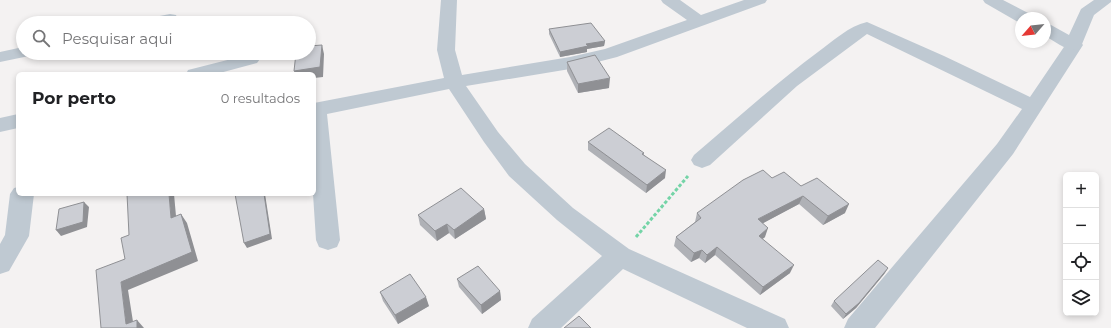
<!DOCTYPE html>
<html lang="pt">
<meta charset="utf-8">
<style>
body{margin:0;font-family:Montserrat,sans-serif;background:#f6f6f6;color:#202124}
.controls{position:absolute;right:12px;bottom:12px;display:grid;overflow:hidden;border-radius:6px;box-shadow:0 2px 6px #0003}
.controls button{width:36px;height:36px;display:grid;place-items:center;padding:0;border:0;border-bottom:1px solid #e0e0e0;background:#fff;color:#202124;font:20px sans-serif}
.compass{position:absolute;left:1015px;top:12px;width:36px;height:36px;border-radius:50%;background:#fff;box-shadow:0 2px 6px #0003;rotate:242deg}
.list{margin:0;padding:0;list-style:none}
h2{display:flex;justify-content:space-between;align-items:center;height:52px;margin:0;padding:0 16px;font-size:17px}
h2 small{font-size:13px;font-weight:400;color:#757577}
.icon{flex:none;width:22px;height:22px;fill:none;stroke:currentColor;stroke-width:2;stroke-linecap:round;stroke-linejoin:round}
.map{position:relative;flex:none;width:1111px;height:328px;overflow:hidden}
.search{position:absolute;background:#fff;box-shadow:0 2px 6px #0003;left:16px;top:16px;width:300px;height:44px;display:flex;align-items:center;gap:10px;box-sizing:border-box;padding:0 14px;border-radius:22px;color:#757577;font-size:15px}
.panel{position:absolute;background:#fff;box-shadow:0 2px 6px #0003;left:16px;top:72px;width:300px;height:124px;border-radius:6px}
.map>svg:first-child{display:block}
</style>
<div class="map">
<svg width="1111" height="328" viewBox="0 0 1111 328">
<rect width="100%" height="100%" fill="#f4f2f2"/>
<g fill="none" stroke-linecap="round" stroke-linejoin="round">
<path stroke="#74d4a7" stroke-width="3" stroke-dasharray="3.5 2" stroke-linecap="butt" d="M636,237L688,176"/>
<path fill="#bfc9d2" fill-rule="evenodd" d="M441,0H457L455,50L462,75L570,57L605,49L687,20L663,3L661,0H680L701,15L744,0H767L765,3L617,57L570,69L466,86L498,132L525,164L573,208L629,249L785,319L789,328H747L623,269L561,328H528L532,319L602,256L557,220L509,176L484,142L449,89L327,114L340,240L337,247L328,250L319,247L316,240L313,194H314V103L444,78L437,50Z
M170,14L176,15L178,19L176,23H142L144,19Z
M867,22L944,56L1030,97L1068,41L1074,40L1080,41L1083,45L1013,154L875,328H844L848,319L997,144L1022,109L867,34L797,86L710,165L702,168L694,165L691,160L694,155C735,120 775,84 818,52C833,41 849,26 867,22Z
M23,47V53H31L29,56L0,62V52Z
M251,54L257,55L260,59L257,63L216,74H186L188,70Z
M18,114V128L0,132V118Z
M18,187V194H34L29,236L9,271L0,274V244L5,235L10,194L14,188Z"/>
<path fill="#bfc9d2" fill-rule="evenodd" d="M983,0H1003L1030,14L1032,18H1021V22H1018L985,3Z
M1094,0H1111V2L1094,15L1080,49C1067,52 1056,42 1045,36V24L1051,25L1069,35L1081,9Z"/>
</g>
<path fill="#afb1b6" d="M549,29L605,41L604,46L587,49V52L560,57L549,34Z
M567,62L609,88L578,93L567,71Z
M588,142L644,153V155L665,178L646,193L588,150Z
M772,178L801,186L845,213L823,225L799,204L763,223L765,237L762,239L790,273L760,295L715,255L705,263L699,258L691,262L674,246L676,237L695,222L697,213Z
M484,209L486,219L455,239L449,233L437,241L420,225L418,215Z
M885,273L856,308L843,319L831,306L834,301Z
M457,279L500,291L501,300L482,314L459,287Z
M380,292L429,306L398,324L383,301Z"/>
<path fill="#8f9094" d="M605,41L604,46L587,49V52L560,57V52L586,44Z
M322,45L324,54L323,77L314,78V74H295L294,71Z
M610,78L609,88L578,93V84Z
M666,170L665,178L646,193L647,185Z
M169,194H174L177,227L171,218Z
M264,194H265L272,239L247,248L244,243Z
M803,196L799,204L754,228L758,219Z
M84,202L89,207L87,227L61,236L56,230Z
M849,204L845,213L823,225L828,216Z
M484,209L486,219L455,239L454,230Z
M181,214L187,223L198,261L128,290L134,328L126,324L121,282Z
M447,224L449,233L437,241L435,231Z
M768,228L765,237L755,245L759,236Z
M717,247L715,255L705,263L707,255Z
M702,250L699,258L691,262L694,253Z
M794,265L790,273L760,295L763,287Z
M888,268L885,273L856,308L843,319L846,314Z
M500,291L501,300L482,314L481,305Z
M426,297L429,306L398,324L395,315Z
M137,320L144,328H137Z"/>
<path fill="#ccced4" stroke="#8f9094" d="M591,23L605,41L586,44L588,46L560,52L549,29Z
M322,45L320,67L294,71L296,53H309V46Z
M595,55L610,78L578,84L567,62Z
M609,128L644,153L642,154L666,170L647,185L588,142Z
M763,170L772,178L784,172L801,186L817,178L849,204L828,216L803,196L758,219L768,228L759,236L794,265L763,287L717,247L707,255L702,250L694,253L676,237L701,218L697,213L743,180Z
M461,188L484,209L454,230L447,224L435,231L418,215Z
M127,194H169L171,218L181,214L192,252L121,282L126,324L137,320V328H101L96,270L125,259L121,238L129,235Z
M235,194H264L270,234L244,243Z
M84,202L83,222L56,230L59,209Z
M878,260L888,268L859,303L846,314L834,301Z
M478,266L500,291L481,305L457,279Z
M410,274L426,297L395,315L380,292Z
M579,316L591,328H564Z"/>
</svg>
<div class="controls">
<button>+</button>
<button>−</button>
<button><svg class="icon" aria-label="locate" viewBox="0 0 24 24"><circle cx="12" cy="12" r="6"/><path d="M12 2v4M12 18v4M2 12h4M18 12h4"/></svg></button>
<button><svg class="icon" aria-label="layers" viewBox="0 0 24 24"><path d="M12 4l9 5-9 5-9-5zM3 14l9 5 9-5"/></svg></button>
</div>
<svg class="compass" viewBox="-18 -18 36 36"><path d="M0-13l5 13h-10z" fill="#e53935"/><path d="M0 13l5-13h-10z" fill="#757577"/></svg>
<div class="search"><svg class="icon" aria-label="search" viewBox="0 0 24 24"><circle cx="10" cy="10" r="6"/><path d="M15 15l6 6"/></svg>Pesquisar aqui</div>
<section class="panel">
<h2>Por perto<small>0 resultados</small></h2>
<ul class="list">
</ul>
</section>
</div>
